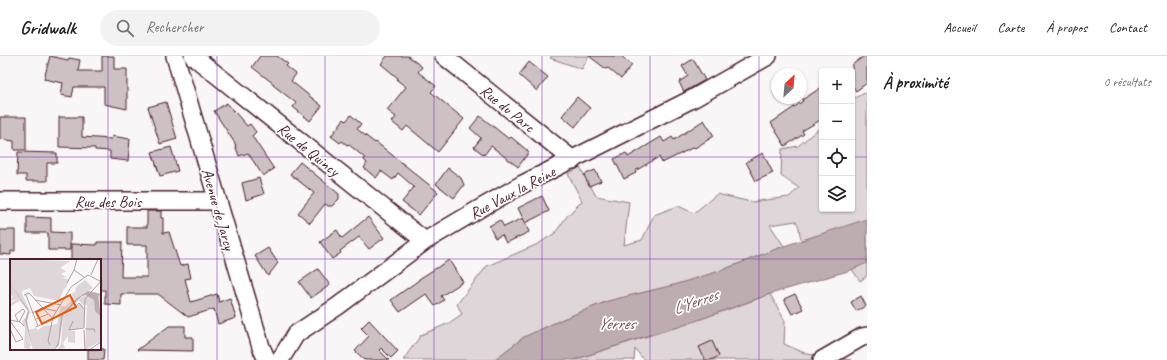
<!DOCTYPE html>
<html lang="fr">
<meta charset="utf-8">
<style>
body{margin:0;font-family:Caveat,sans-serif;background:#f2f2f2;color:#202124}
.controls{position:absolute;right:12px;top:12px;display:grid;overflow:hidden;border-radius:4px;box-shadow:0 1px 3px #0004}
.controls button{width:36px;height:36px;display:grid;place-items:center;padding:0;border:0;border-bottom:1px solid #e0e0e0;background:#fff;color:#202124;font:20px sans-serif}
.compass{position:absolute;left:771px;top:12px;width:36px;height:36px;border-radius:50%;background:#fff;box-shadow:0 1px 3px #0004;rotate:26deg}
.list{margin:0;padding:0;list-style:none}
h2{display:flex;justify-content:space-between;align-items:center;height:52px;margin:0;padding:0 16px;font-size:17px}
h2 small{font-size:13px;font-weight:400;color:#757577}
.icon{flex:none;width:22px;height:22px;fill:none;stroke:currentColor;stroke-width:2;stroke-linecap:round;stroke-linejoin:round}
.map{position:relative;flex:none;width:867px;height:304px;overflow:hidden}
header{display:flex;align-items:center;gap:24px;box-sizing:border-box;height:56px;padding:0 20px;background:#fff;border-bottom:1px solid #e0e0e0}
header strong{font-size:19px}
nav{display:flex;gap:22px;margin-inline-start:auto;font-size:14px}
.search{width:280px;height:36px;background:#f2f2f2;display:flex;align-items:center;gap:10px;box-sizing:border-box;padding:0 14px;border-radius:22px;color:#757577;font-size:15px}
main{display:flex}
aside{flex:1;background:#fff}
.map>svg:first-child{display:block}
</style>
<header>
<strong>Gridwalk</strong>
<div class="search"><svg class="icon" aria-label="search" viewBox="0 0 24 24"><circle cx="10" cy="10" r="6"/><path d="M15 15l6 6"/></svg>Rechercher</div>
<nav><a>Accueil</a><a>Carte</a><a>À propos</a><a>Contact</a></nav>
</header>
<main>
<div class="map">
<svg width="867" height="304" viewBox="0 0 867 304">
<rect width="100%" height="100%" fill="#f8f6f7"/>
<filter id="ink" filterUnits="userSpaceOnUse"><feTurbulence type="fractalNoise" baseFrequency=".025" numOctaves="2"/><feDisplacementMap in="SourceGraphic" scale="8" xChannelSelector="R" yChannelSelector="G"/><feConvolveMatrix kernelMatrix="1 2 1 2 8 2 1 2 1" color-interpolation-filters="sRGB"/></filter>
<g filter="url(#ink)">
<path fill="#ded6d9" stroke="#947a82" d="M551,0H589L582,13L550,2Z
M867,36V220L860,225L842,199L819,179L802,184C798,177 801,173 796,165L770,169L784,190L720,215L674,229L608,245L563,263L524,281L494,304H403L421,279L449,267L462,258L457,248L487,210L538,188L555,177L567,160L582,145L568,118L580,111L596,140L629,146L624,189L642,184L654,159L678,150L694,157L717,138L751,146L789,141L799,132L781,120L782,93L798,90L822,70V153H852V43Z
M770,238L785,265L784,288L807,298L851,304H644L635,293L634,304H574C640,282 706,263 770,238Z"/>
<path fill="#bdadb0" stroke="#8f747b" d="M867,163V207L851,214L770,238L679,271L658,276L574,304H494L524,281L563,263L608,245L674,229L720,215L784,190Z"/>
<path fill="#cdc1c4" stroke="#4a1f2b" d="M50,0L68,4L69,2L80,4L78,15H102V0H114V13H127V53L104,48V31H74L72,41L61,39L63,27L44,23Z
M260,0H277L288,8L286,10L296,18L291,25L322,50L310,65L293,51L296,47L273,29L274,28L252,11Z
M387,0H408L422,11L418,16L436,30L431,36L464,63L438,96L407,70L403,75L392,66L396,61L387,54L406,31L397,24L398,22L381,8Z
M589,0H621L632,9L621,23L608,12L606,13Z
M864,0H867V27L856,35L852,29V9Z
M693,3L705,24L684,36L679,26L688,20L682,10Z
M529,6L548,21L537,35L519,19Z
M822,31V63L802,75L804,78L785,90L771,67L803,45L802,44Z
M577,41L590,52L575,71L562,60Z
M166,46L177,83L160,88L148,51Z
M227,47L247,70L250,68L256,76L252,80L274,113L263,120L248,97L239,100L235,89H236L214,55Z
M351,59L361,68L357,73L375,87L376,86L438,136L419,159L402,146L414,131L398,117L393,124L381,115L376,122L364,112L367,107L364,104L365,102L348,88L347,89L342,85L340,87L331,80L344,63L346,65Z
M480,60L509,83L511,81L529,96L518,111L491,90L484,99L474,91L481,82L470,72Z
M0,61H26V94H14V85L0,83Z
M59,61H82V81L111,83L112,80L130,83L128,105L110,103V95L95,94V92L59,91Z
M704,64L714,80L695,92L694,91L662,107L659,101L635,115L636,117L624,123L614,103L626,97L628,101L661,81L664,86L672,81L674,84Z
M171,91L178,115L160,120L152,96Z
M18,96L57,97V107H47V125H26V119H17Z
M763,97L773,117L756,125L746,106Z
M300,106L339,138V143L332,150H328L325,148L310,167L298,157L314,137L290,118Z
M448,112L461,122L464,129L454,142L436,128Z
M595,114L601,125L589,130L584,119Z
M259,122L264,138L246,144L242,127Z
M542,140L549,155L525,167L518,152Z
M147,155H161V162H163V177L169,176L180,210L188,208L191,222L185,223L191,246L217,238L219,246L230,242L236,262L218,268L214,253L188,261L158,238H121V249L105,248V234H100V204H71V188L97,189V186H122L121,221H147V189H127V171H147Z
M27,161L51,162V176L70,177V194H48V177H27Z
M368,161L384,182L369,193L359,181L340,195L341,197L332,203L320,186L337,174L342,182Z
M523,162L529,176L506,187L502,179L495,182L489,170L500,164L504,171Z
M0,174H15V195H11V199L0,198Z
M268,192L278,207L268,220L255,200Z
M449,204L463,226L441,240L444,244L435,250L426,238L400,256L391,244L419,224V223Z
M318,213L330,229L311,242L299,226Z
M795,238L803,253L792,258L784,243Z
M861,240L866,250L856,255L851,246Z
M369,264L398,295L391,302L381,292L379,294L389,304H365L355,295L369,280L361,272Z
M169,270H185V281H193V295L137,294Z
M712,285L719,300L711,304H705L699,291Z
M88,293H104L103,304H88Z"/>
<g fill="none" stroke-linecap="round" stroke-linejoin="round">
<g stroke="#4a1f2b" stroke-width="20">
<path id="minor" d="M175,0L261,291L267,304
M193,0L425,185
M444,0L573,104
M0,145H217
M280,304L296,278L338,250L425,185L479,153L523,128L694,42L768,0
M822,304L862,281L867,280"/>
</g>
<use href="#minor" stroke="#fff" stroke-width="17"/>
</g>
</g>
<path fill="none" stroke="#7b2cbf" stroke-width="1" stroke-opacity="0.55" d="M108,0V304M217,0V304M325,0V304M434,0V304M542,0V304M650,0V304M759,0V304M0,101H822M852,101H867M0,203H867"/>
<g text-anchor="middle" stroke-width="3.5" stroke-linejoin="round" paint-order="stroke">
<g font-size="16" fill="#4a1f2b" stroke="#fff">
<text transform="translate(508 52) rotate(39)" y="6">Rue du Parc</text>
<text transform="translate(309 93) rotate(39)" y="6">Rue de Quincy</text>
<text transform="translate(512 136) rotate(-28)" y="6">Rue Vaux la Reine</text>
<text x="108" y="151">Rue des Bois</text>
<text transform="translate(219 153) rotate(74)" y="6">Avenue de Jarcy</text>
</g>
<g font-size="17" font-style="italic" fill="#72515a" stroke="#fff">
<text transform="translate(695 245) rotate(-19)" y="6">L'Yerres</text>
<text x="616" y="273">Yerres</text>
</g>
</g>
<g transform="translate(10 203)">
<rect width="91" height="91" fill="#f8f6f7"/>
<path d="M0,0L60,2L50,9L56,12L51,15L56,18L52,19L58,20L57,28L54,30L49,42L24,37L20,29L12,32V35L21,54L17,55L18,52L10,42L1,47L0,44L8,40L0,42L3,37L0,36ZM75,21L83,29L67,39L64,45H60L52,55L48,83L44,91H23L19,71L26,69L28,71L34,67L47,65L51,47L55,48L60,43L63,33L65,34L66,28ZM83,33L91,35V54L90,51L87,54L91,58V82L75,91L77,46L74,45V47L68,40L76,36L82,38ZM71,44L74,50V68L59,72H65V84L58,83V77L53,84L55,89L47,91L51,85L53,56L61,48L65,49ZM15,59L21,87L19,89L22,91L14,89L15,69L12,63Z" fill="#ded6d9"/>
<path d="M0,25L18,50L19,54L17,62L23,91L15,61L18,52ZM78,32L91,35L88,37L91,58L85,52L84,41L76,36L72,37L53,56L49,86L44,91L48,83L51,56L67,39Z" fill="#bdadb0"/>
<path fill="none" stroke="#b2a0a5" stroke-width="1" d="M67,0L64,11L74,18M81,16L88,0M57,24L64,11M14,36L19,34L43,60M16,36L28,67M25,41L51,46M64,50L69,44L74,50M22,54L32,49L46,52M26,60L38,55M0,61L10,63L14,67M0,62L13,80L6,83M8,62L5,56L13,50L15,52L9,63M63,62L59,71L74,69M26,68L43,60M74,69L75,40L91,22M0,70L6,83M75,70H84L85,73M74,71L75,91M40,86L38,82L43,58L61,28L78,16L90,22M79,91L91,83"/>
<path fill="#e8590c" fill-opacity="0.15" stroke="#e8590c" stroke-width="2" d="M60,36L66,48L32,65L26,53Z"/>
<rect width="91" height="91" fill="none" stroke="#4a1f2b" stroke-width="2"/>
</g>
</svg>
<div class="controls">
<button>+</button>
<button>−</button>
<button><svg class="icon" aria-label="locate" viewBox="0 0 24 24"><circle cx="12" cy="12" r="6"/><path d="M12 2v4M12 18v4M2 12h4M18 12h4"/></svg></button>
<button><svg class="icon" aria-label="layers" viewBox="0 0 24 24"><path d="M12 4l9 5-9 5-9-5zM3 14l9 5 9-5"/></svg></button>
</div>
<svg class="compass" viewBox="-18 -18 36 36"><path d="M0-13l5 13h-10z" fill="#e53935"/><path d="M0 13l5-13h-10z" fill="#757577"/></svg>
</div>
<aside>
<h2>À proximité<small>0 résultats</small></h2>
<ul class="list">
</ul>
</aside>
</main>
